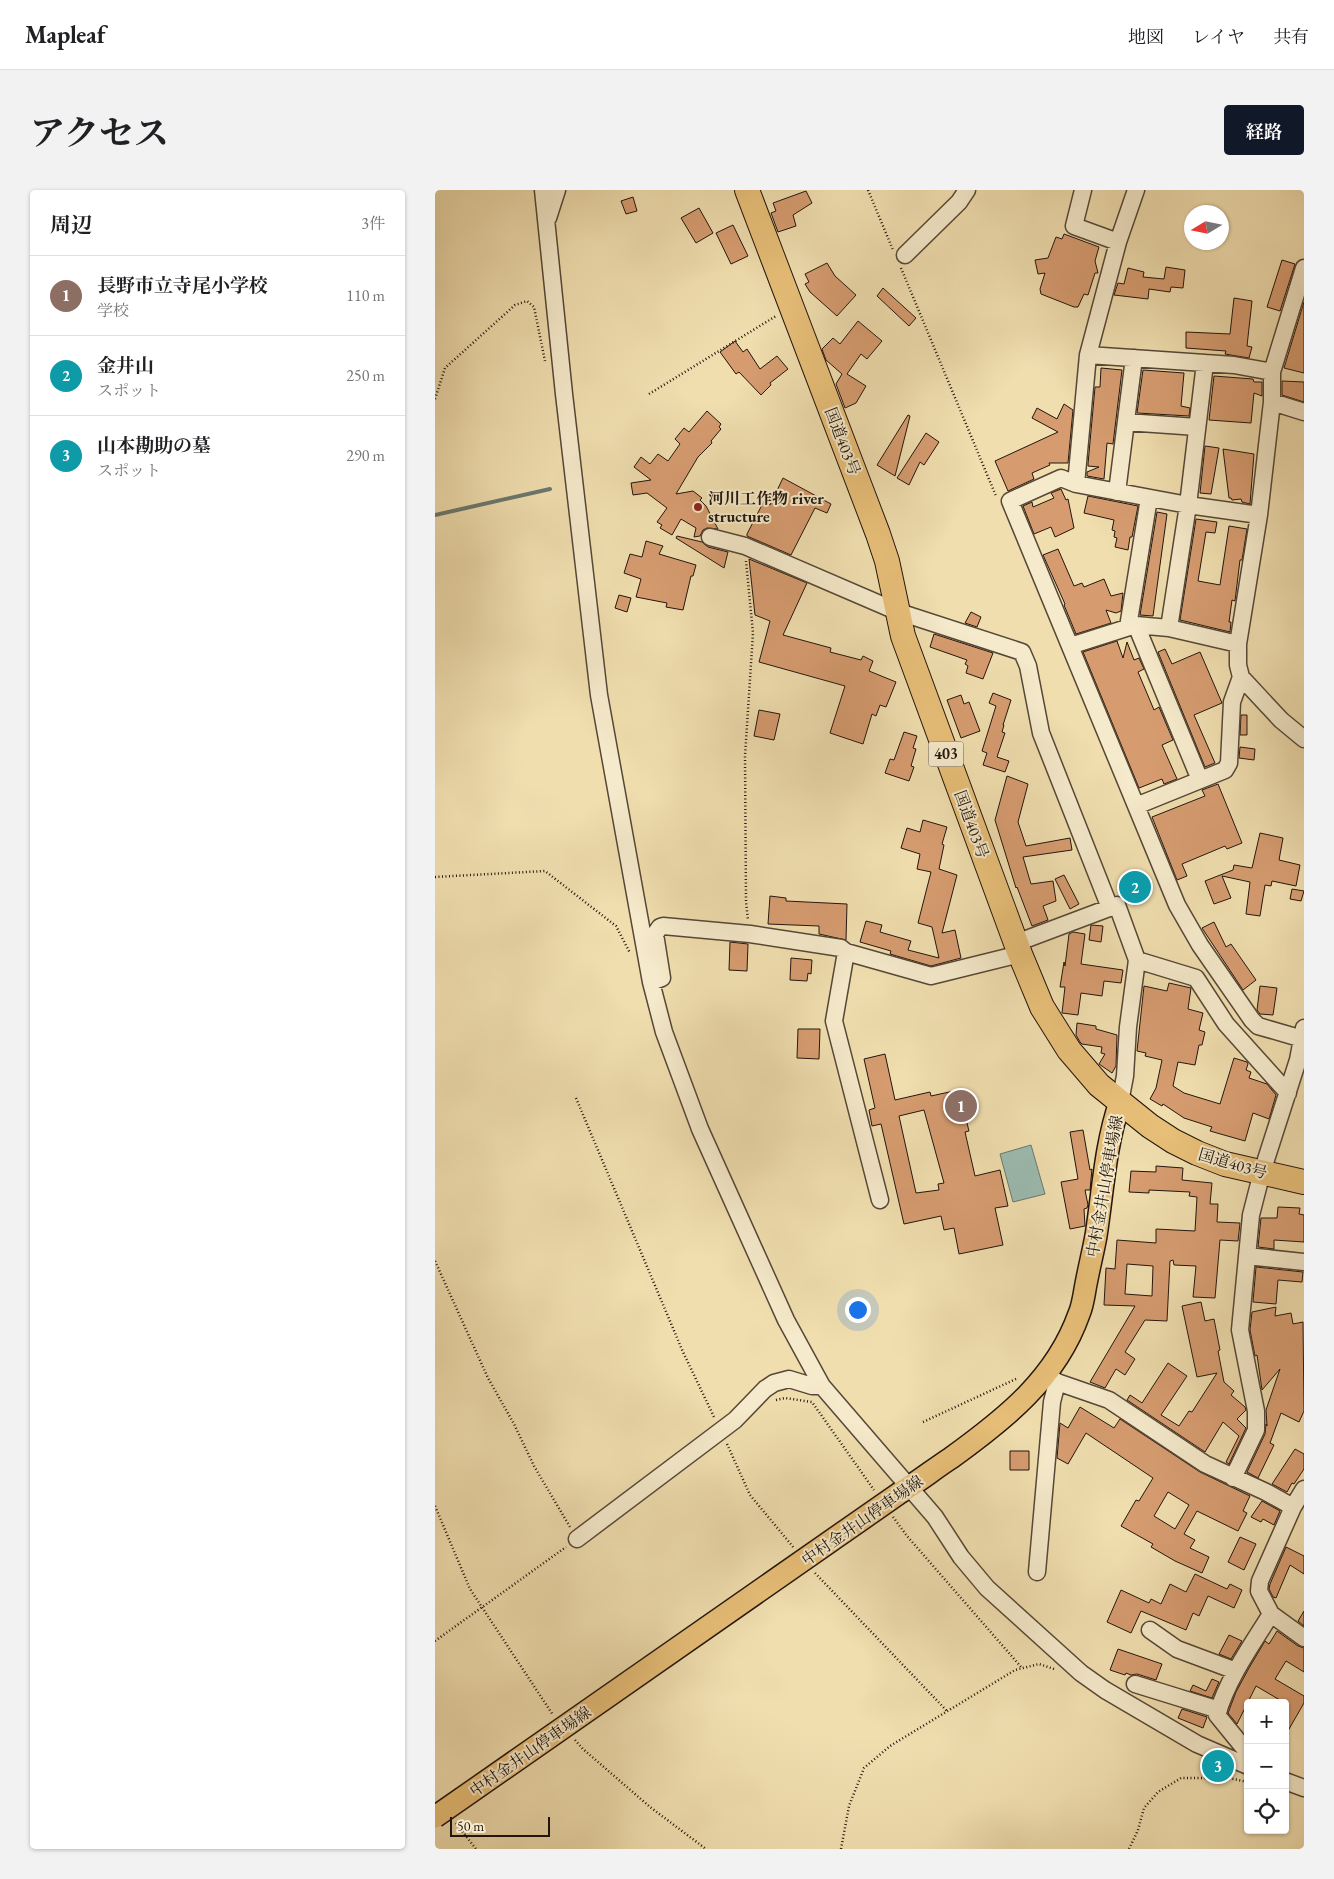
<!DOCTYPE html>
<html lang="ja">
<meta charset="utf-8">
<style>
body{margin:0;font-family:"EB Garamond","Noto Serif JP",serif;background:#f2f2f2;color:#202124}
.controls{position:absolute;right:15px;bottom:15px;display:grid;overflow:hidden;border-radius:5px;box-shadow:0 1px 4px #0004}
.controls button{width:45px;height:45px;display:grid;place-items:center;padding:0;border:0;border-bottom:1px solid #e0e0e0;background:#fff;color:#202124;font:25px sans-serif}
.compass{position:absolute;left:749px;top:15px;width:45px;height:45px;border-radius:50%;background:#fff;box-shadow:0 1px 4px #0004;rotate:260deg}
.scale{position:absolute;left:15px;bottom:12px;width:100px;box-sizing:border-box;padding-left:5px;border:2px solid #22150d;border-top:0;font-size:14px;line-height:18px;white-space:nowrap;color:#22150d;-webkit-text-stroke:4px #f5eacb;paint-order:stroke}
.you{position:absolute;left:422px;top:1119px;width:18px;height:18px;margin:-12px;border:4px solid #fff;border-radius:50%;background:#1a73e8;box-shadow:0 0 0 8px #1a73e833}
.badge{display:grid;place-items:center;width:32px;height:32px;border-radius:50%;background:#111827;color:#fff;font-size:16px;font-weight:700}
.pin{position:absolute;translate:-50% -50%;border:2px solid #fff;box-shadow:0 1px 5px #0006}
.list{margin:0;padding:0;list-style:none}
h2{display:flex;justify-content:space-between;align-items:center;height:65px;margin:0;padding:0 20px;font-size:21px}
h2 small{font-size:16px;font-weight:400;color:#757577}
.list li{display:grid;grid-template-columns:32px 1fr auto;gap:15px;align-items:center;box-sizing:border-box;height:80px;padding:0 20px;border-top:1px solid #e0e0e0}
.list b{display:block;font-size:19px;white-space:nowrap}
.list p{margin:0;font-size:16px;white-space:nowrap;color:#757577}
.list em{font-size:16px;font-style:normal;color:#757577}
.icon{flex:none;width:28px;height:28px;fill:none;stroke:currentColor;stroke-width:2;stroke-linecap:round;stroke-linejoin:round}
.map{position:relative;flex:none;width:869px;height:1659px;overflow:hidden;border-radius:5px}
header{display:flex;align-items:center;gap:30px;box-sizing:border-box;height:70px;padding:0 25px;background:#fff;border-bottom:1px solid #e0e0e0}
header strong{font-size:24px}
nav{display:flex;gap:28px;margin-inline-start:auto;font-size:18px}
.intro{display:flex;align-items:center;justify-content:space-between;box-sizing:border-box;height:120px;padding:0 30px}
h1{margin:0;font-size:35px}
.button{padding:12px 22px;border-radius:5px;background:#111827;color:#fff;font-size:18px;font-weight:700}
main{display:flex;gap:30px;padding:0 30px}
aside{flex:1;background:#fff;border-radius:5px;box-shadow:0 1px 4px #0004}
.map>svg:first-child{display:block}
</style>
<header>
<strong>Mapleaf</strong>
<nav><a>地図</a><a>レイヤ</a><a>共有</a></nav>
</header>
<div class="intro"><h1>アクセス</h1><a class="button">経路</a></div>
<main>
<aside>
<h2>周辺<small>3件</small></h2>
<ul class="list">
<li><span class="badge" style="background:#8d6e63">1</span><div><b>長野市立寺尾小学校</b><p>学校</p></div><em>110 m</em></li>
<li><span class="badge" style="background:#0f9aa8">2</span><div><b>金井山</b><p>スポット</p></div><em>250 m</em></li>
<li><span class="badge" style="background:#0f9aa8">3</span><div><b>山本勘助の墓</b><p>スポット</p></div><em>290 m</em></li>
</ul>
</aside>
<div class="map">
<svg width="869" height="1659" viewBox="0 0 869 1659">
<rect width="100%" height="100%" fill="#f0deaf"/>
<filter id="stains"><feTurbulence type="fractalNoise" baseFrequency=".004" numOctaves="4"/><feColorMatrix values="0 0 0 0 .2 0 0 0 0 .09 0 0 0 0 .02 0 0 0 .5 -.17"/></filter>
<radialGradient id="worn" r=".72"><stop offset=".6" stop-color="#630" stop-opacity="0"/><stop offset="1" stop-color="#630" stop-opacity=".3"/></radialGradient>
<path fill="#9bbbb0" stroke="#6b796f" d="M596,955L610,1004L578,1012L565,964Z"/>
<g fill="none" stroke-linecap="round" stroke-linejoin="round">
<path stroke="#6b796f" stroke-width="4" d="M0,325L115,299"/>
</g>
<path fill="#d69c70" stroke="#22150d" fill-rule="evenodd" d="M371,1L377,13L358,25L361,36L343,42L336,23L341,21L338,13Z
M198,7L202,21L191,24L186,11Z
M264,18L278,43L261,53L246,28Z
M298,35L313,66L296,74L281,43Z
M629,44L664,57L660,71L663,83H660L653,105L649,104L643,117H639L606,104L605,99L610,83L603,84L600,70L613,68L621,47L627,49Z
M847,70L860,74L845,121L832,117Z
M392,73L400,86L421,105L402,126L375,102L370,94L374,92L370,84Z
M731,77L750,80L748,98L736,97L735,102L714,99L713,109L679,105L683,93L689,94L693,78L709,82L708,87L729,89Z
M448,98L481,128L474,136L442,106Z
M799,108L817,111L812,156L817,157L814,168L790,164L791,161L751,158V142L795,144Z
M869,112V183L849,178Z
M423,131L447,151L432,169L426,164L412,184L431,196L421,213L410,218L401,194L407,184L391,170L387,159L398,148L405,154Z
M300,151L308,162L312,159L325,179L342,166L353,179L335,193L336,195L326,205L304,182L301,184L285,162Z
M666,178L687,180L678,254L672,253L669,289L652,286V282L664,277L653,276V274L660,197H665Z
M708,180L749,183L746,216L755,218L754,226L702,223Z
M779,186L818,189L819,192H827V206L819,203L816,233L774,230Z
M847,191L869,192V212L847,205Z
M629,214L638,220L633,273H614L615,275L597,283L599,289L573,301L560,271L623,242L597,228L602,218L622,229Z
M272,221L286,234L284,237L286,239L276,251L277,253L263,267L241,304L258,301L267,308L265,310L271,316L283,339L272,338L268,340L265,346L259,347L261,338L246,329L237,345L225,338L227,335L222,332L232,318L212,303L198,305L196,293L216,290L199,277L206,267L215,274L223,264L233,271L245,254L240,249L249,238L254,242Z
M473,225L475,226L460,286L442,275Z
M491,243L504,252L489,275L485,272L474,295L462,288Z
M770,256L784,258L776,304L765,303Z
M788,259L819,264L815,314L807,312L806,309L797,310L796,308H794Z
M348,288L396,314L392,323L380,318L356,365L312,346V344L329,311L335,315Z
M626,299L631,310L633,309L639,338L620,347L616,337L599,344L588,316L597,312L598,317L619,308L616,303Z
M653,306L703,316L697,347H695L693,360L680,357L682,348L679,347L680,341L677,340L679,330L649,323Z
M722,322L732,324L718,426L705,425Z
M761,329L782,332L780,343L771,342L763,391L785,395L794,336L812,339L807,370H805L800,411L797,410L794,432H796L795,442L745,430Z
M242,346L267,352L273,357L293,362L289,378L241,348Z
M211,351L228,356L224,364L261,375L258,386H256L248,420L231,417L232,413L201,407L206,389L189,383L195,364L207,367Z
M623,359L639,396L647,393L649,397L669,389L676,406L688,403L686,421L681,423L671,420L676,433L641,444L629,415L630,414L608,365Z
M314,369L372,393L348,445L396,458L395,462L426,470L428,466L438,471L434,481L461,492L451,517L445,515L441,526L437,524L428,554L395,543L410,496L324,472L335,431L320,425Z
M184,405L196,408L192,422L180,418Z
M536,422L546,427L542,437L530,433Z
M499,444L558,463L548,489L531,483L533,476L530,474L532,470L495,457Z
M682,451L688,468L692,452L699,470L704,468L709,479L703,482L719,520L724,517L738,550L727,555L742,589L729,594L727,589L704,598L648,462Z
M730,459L737,474L765,462L787,513L759,525L780,573L770,577L723,462Z
M558,503L576,510L568,535H569L567,542L570,543L562,567L574,571L570,582L548,575L552,563L547,561L561,516L554,513Z
M526,505L529,514L534,512L545,541L526,548L512,510Z
M324,520L345,524L339,550L319,546Z
M806,525H812V545H805Z
M469,542L482,546L478,558L481,559L476,576L479,577L474,591L450,583L455,569L459,570Z
M805,557L820,559L819,570L804,568Z
M572,586L593,594L583,632L591,656L635,648L637,660L588,667L596,694L618,691L621,711L608,716L613,730L597,736L582,697L581,698L560,630Z
M783,594L807,653L792,659L790,656L747,674L752,686L742,690L717,627L770,606L767,600Z
M488,630L512,637L507,654L509,655L504,679L522,685L507,743L520,740L526,768L496,776L455,764L456,761L425,752L431,731L447,735L445,742L476,751L473,760L504,768L497,737L483,733L496,682L482,679L485,664L466,658L472,638L485,642Z
M825,643L848,648L844,670L865,675L861,696L837,691L836,696L830,695L825,726L811,724L815,692L787,686L796,708L779,714L770,691L798,680L799,675L817,678Z
M629,685L644,714L635,719L620,689Z
M857,699L869,701L866,711L855,709Z
M335,706L351,708V711L412,714L411,750L384,744V736L333,734Z
M779,732L791,757L796,754L821,790L808,800L767,738Z
M656,735L668,736L666,752L654,750Z
M638,742L650,744L646,774L688,780L686,793L669,791L667,806L646,803L643,825L627,823L630,797H625L629,772L630,776L634,744Z
M295,752L313,754L312,781L294,780Z
M356,768L377,770L376,784L373,783L372,791L355,790Z
M734,793L756,798L753,819L768,823L764,840L770,842L767,855H764L760,875L743,872L738,896L749,903L785,914L799,868L812,872L813,874L811,880L816,882L814,888L832,894L841,905L834,929L818,923L810,951L775,941L777,937L749,928L728,914L727,916L715,909L721,898L727,870L710,866L711,863L702,861L709,796L732,801Z
M825,796L842,798L838,825L825,824L822,820Z
M642,833L661,836V839L682,845L681,876L677,883L664,874L670,864L666,863L667,857L647,854L645,852L641,845Z
M363,839H385L384,869L362,868Z
M450,864L460,910L495,902L496,906L519,901L526,930L531,929L534,941L530,942L540,986L565,980L573,1016L560,1018L568,1055L524,1064L519,1038L509,1040L506,1026L469,1034L446,934L437,936L434,920L440,918L429,869ZM489,920L509,993L503,994L504,1000L481,1003L464,926Z
M648,940L655,980L657,979L655,1000H650L653,1015L652,1018L649,1019L650,1036L635,1039L626,992L643,989L635,942Z
M721,976L748,978L747,990L777,993L775,1014H783L782,1032L805,1033L803,1051L785,1050L780,1108L758,1107L761,1076L739,1075L738,1070L735,1071L732,1131L710,1130L690,1162L700,1169L690,1185L681,1179L670,1198L655,1192L700,1116L669,1115L671,1078L680,1079L682,1050L721,1053V1039L760,1041L762,1007L754,1006L755,1002L714,1000V1003L694,1002L696,981L721,982ZM692,1074L718,1076L717,1106L690,1104Z
M843,1017L865,1018L864,1024L869,1025V1052L839,1050V1059L823,1057L826,1028H842Z
M821,1077L868,1082L867,1092L843,1090L841,1114L818,1112Z
M766,1112L770,1131L779,1129L785,1160L783,1161L789,1192L799,1201L796,1205L810,1217L811,1220L802,1229L811,1238L794,1274L791,1272L804,1246L788,1232L770,1262L692,1210L695,1205L707,1213L733,1173L752,1186L726,1225L744,1236L754,1221L757,1222L782,1183L762,1187L747,1116Z
M841,1117L840,1126L856,1123L858,1134L868,1132L869,1221L864,1232L846,1223L835,1253L839,1255L823,1288L812,1282L830,1244L831,1234L832,1236L831,1220L845,1179L827,1200L822,1165L820,1166L815,1140L817,1122Z
M645,1217L679,1238L685,1229L765,1282L815,1306L808,1321L812,1323L803,1341L762,1321L749,1344L760,1350L755,1358L774,1367L767,1383L740,1371L716,1357L718,1354L686,1336L701,1310L704,1311L718,1288L651,1243L633,1274L622,1268L625,1233L633,1238ZM733,1302L754,1315L740,1339L719,1326Z
M860,1259L869,1264V1279L859,1294L857,1293L852,1302L837,1294Z
M575,1261H594V1280H575Z
M827,1311L845,1321L839,1335L828,1329L826,1332L816,1327Z
M805,1347L821,1354L809,1380L793,1372Z
M851,1357L869,1366V1384L855,1375L841,1408L838,1407L834,1399L835,1394Z
M760,1384L792,1399L795,1394L807,1400L799,1418L773,1406L764,1426L758,1423L751,1440L706,1421L696,1443L672,1432L686,1400L714,1413L716,1409L726,1414L735,1394L751,1402Z
M869,1421V1436L863,1431Z
M842,1441L863,1456L869,1458V1482L851,1471L840,1489L869,1506V1513L850,1546V1513L821,1496L802,1534L793,1523L801,1502L814,1478L830,1451L834,1454Z
M794,1445L807,1451L796,1469L784,1464Z
M683,1459L727,1474L721,1490L702,1484L696,1485L691,1483L690,1485L675,1480Z
M777,1489L784,1492L777,1508L755,1501L758,1495L771,1501Z
M747,1519L772,1527L768,1538L743,1528Z"/>
<g fill="none" stroke-linecap="round" stroke-linejoin="round">
<g stroke="#564736" stroke-width="19">
<path id="minor" d="M108,0L129,204L164,505L216,792L229,842L265,939L351,1130L387,1196L500,1327L526,1367L552,1398L646,1483L670,1500L762,1554L813,1576
M648,0L639,36L683,52
M701,0L683,52L653,165L799,175L837,182
M113,28L122,0
M470,65L524,12L532,0
M837,212L869,222
M691,232L762,237
M641,294L653,165
M682,302L699,168
M824,325L753,315L641,294L626,288L575,311L742,715L765,755L817,830L823,836L868,849
M275,347L310,356L461,421L587,462L593,476L606,543L675,718
M701,435L765,590
M693,437L714,308
M734,438L753,315L770,173
M635,456L701,435L734,438L803,454
M806,487L846,530L869,549
M701,616L790,580L794,573L797,512L806,487L803,475V454L824,325L837,212V182L869,78
M581,753L682,715L702,770L693,837L690,886L685,912
M702,770L761,788L791,834L853,903
M216,792L227,788L220,744L225,737L228,736L315,744L406,758L411,762
M445,1010L399,831L411,762L496,786L585,764
M812,1066L869,1072
M610,1184L622,1192L674,1210L770,1274L831,1302L858,1317
M798,1288L821,1240V1221L805,1140L816,1025L827,982L863,870L869,838
M142,1349L300,1230L330,1199L339,1193L354,1189L377,1196H387
M602,1382L617,1212L622,1192
M836,1424L869,1448
M715,1440L742,1459L801,1481
M700,1494L784,1520
M813,1563L782,1525C793,1488 816,1456 836,1424L824,1401L825,1391L858,1317L869,1299
M850,1591L869,1598"/>
</g>
<g stroke="#22150d" stroke-width="24">
<path id="major" d="M466,1302C483,1292 499,1279 516,1268C570,1229 621,1189 644,1124C648,1115 649,1104 651,1094C654,1078 658,1062 661,1046C668,1001 670,956 685,912"/>
</g>
<g stroke="#22150d" stroke-width="26">
<path id="highway" d="M312,0L443,344L452,371L468,446L585,764L607,817L634,860L664,895L715,936L738,951L762,963L790,974L869,992"/>
</g>
<path stroke="#22150d" stroke-width="2.5" stroke-dasharray="1 2.5" stroke-linecap="butt" d="M433,0L458,60
M466,78L561,306
M214,204L341,126
M0,209L10,178L80,115L92,111L99,117L110,171
M311,371L318,443L310,566L311,712L313,730
M0,687L110,681L181,736L195,763
M141,908L248,1162L280,1229
M0,1071L53,1188L79,1234L99,1276L135,1337
M341,1210L350,1208L377,1212L439,1300
M488,1232L583,1188
M292,1254L315,1305L359,1358
M0,1316L35,1399L118,1525
M458,1327L472,1346L587,1478
M380,1383L512,1521
M0,1451L131,1357
M140,1550L148,1559L215,1617L271,1659
M21,1633L41,1659
M406,1659L414,1616L429,1578L455,1556L580,1480L604,1474L619,1479
M694,1659L703,1640L709,1618L723,1602L746,1588H793L813,1592"/>
<use href="#minor" stroke="#f5eacb" stroke-width="16"/>
<use href="#major" stroke="#e8bf78" stroke-width="21"/>
<use href="#highway" stroke="#e8bf78" stroke-width="24"/>
<g stroke="#22150d" stroke-width="24" stroke-linecap="butt">
<path id="major-bridge" d="M0,1627L466,1302"/>
</g>
<use href="#major-bridge" stroke="#e8bf78" stroke-width="21"/>
</g>
<circle fill="#8f2418" stroke="#f5eacb" stroke-width="2" cx="263" cy="317" r="5"/>
<g text-anchor="middle" stroke-width="4" stroke-linejoin="round" paint-order="stroke">
<rect fill="#f5eacb" stroke="#615546" stroke-width="1" x="493.5" y="551.5" width="35" height="25" rx="4"/>
<g font-size="15" font-weight="bold" fill="#22150d">
<text x="511" y="569">403</text>
</g>
<g font-size="16" fill="#22150d" stroke="#f5eacb">
<text transform="translate(408 251) rotate(69)" y="6">国道403号</text>
<text transform="translate(537 634) rotate(70)" y="6">国道403号</text>
<text transform="translate(798 973) rotate(16)" y="6">国道403号</text>
<text transform="translate(669 996) rotate(-80)" y="6">中村金井山停車場線</text>
<text transform="translate(427 1330) rotate(-35)" y="6">中村金井山停車場線</text>
<text transform="translate(95 1561) rotate(-35)" y="6">中村金井山停車場線</text>
</g>
<g font-size="16" font-weight="bold" fill="#22150d" stroke="#f5eacb" text-anchor="start">
<text x="273" y="314">河川工作物 river<tspan x="273" dy="18">structure</tspan></text>
</g>
</g>
<rect width="100%" height="100%" filter="url(#stains)"/>
<rect width="100%" height="100%" fill="url(#worn)"/>
</svg>
<div class="controls">
<button>+</button>
<button>−</button>
<button><svg class="icon" aria-label="locate" viewBox="0 0 24 24"><circle cx="12" cy="12" r="6"/><path d="M12 2v4M12 18v4M2 12h4M18 12h4"/></svg></button>
</div>
<svg class="compass" viewBox="-18 -18 36 36"><path d="M0-13l5 13h-10z" fill="#e53935"/><path d="M0 13l5-13h-10z" fill="#757577"/></svg>
<div class="scale">50 m</div>
<div class="you"></div>
<div class="pin badge" style="left:526px;top:916px;background:#8d6e63">1</div>
<div class="pin badge" style="left:700px;top:697px;background:#0f9aa8">2</div>
<div class="pin badge" style="left:783px;top:1576px;background:#0f9aa8">3</div>
</div>
</main>
